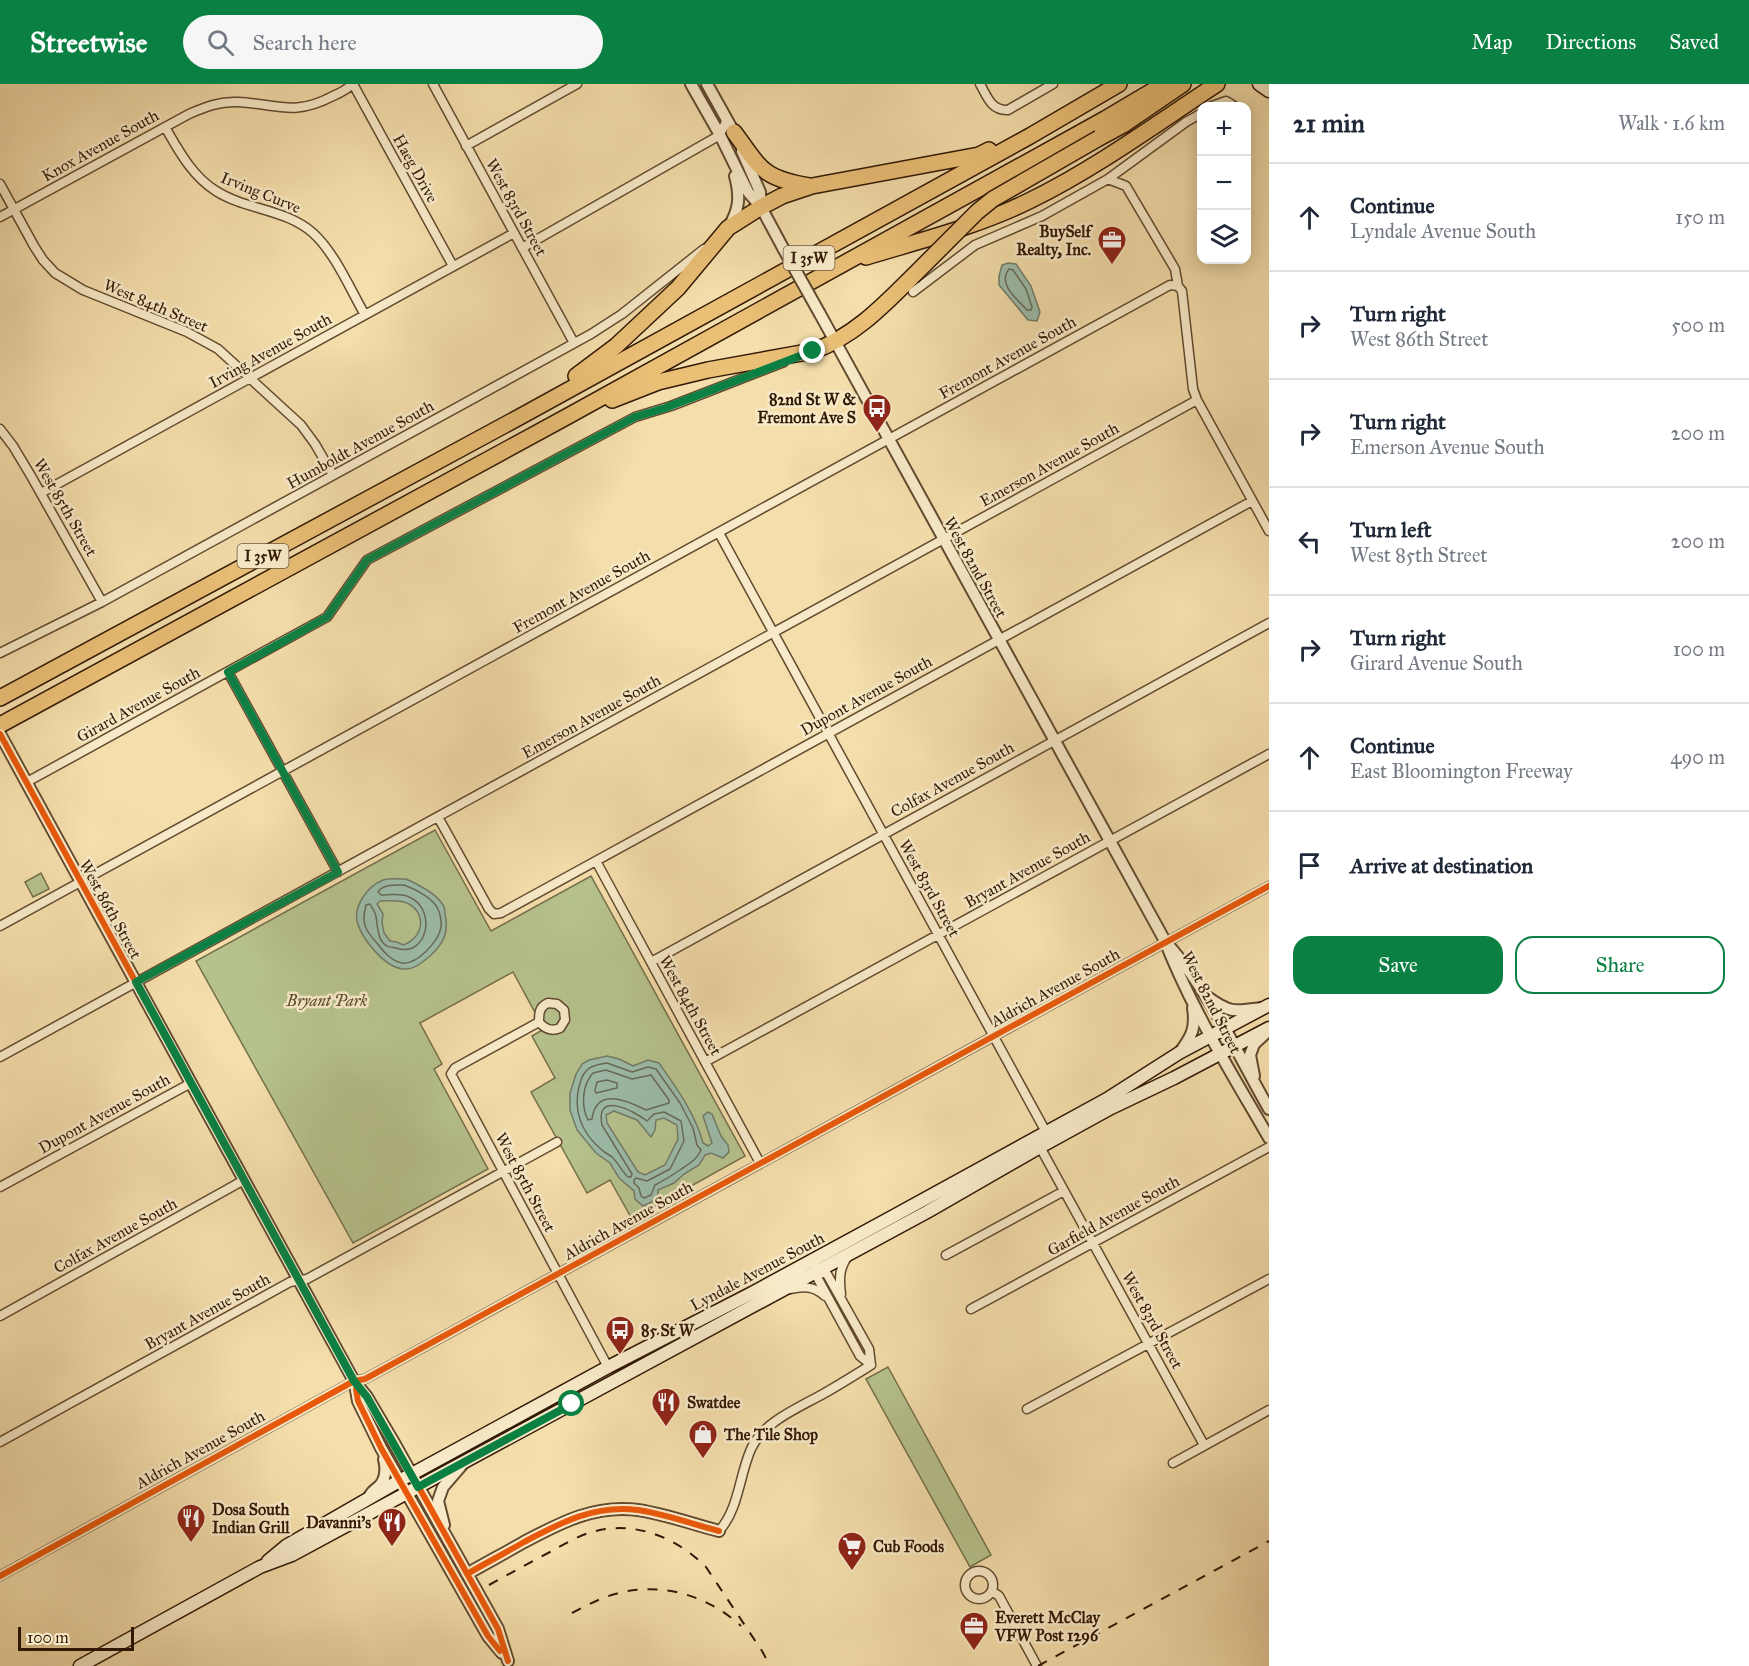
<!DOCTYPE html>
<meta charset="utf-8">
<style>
body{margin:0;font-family:"IM FELL Great Primer",serif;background:#f6f6f7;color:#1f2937}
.controls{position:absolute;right:18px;top:18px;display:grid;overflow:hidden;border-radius:12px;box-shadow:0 3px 15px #0003}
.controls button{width:54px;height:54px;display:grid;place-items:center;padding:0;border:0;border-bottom:2px solid #e0e1e3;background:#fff;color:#1f2937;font:30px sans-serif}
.scale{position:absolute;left:18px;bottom:15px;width:116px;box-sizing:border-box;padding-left:6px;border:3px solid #321906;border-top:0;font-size:16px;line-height:21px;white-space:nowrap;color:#321906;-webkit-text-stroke:4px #f8eac8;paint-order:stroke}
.stop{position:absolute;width:18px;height:18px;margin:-14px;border:4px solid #0b8043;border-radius:50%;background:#fff}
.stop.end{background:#0b8043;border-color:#fff;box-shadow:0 2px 6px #0008}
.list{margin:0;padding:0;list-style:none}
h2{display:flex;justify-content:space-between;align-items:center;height:78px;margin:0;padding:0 24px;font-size:26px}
h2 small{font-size:20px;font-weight:400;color:#747a83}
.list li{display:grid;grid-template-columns:39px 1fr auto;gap:18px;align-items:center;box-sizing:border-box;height:108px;padding:0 24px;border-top:2px solid #e0e1e3}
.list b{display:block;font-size:22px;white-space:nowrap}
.list p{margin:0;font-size:20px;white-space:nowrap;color:#747a83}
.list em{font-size:20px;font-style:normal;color:#747a83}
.actions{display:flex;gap:12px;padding:18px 24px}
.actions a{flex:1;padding:14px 0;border:2px solid #0b8043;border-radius:18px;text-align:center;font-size:21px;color:#0b8043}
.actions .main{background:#0b8043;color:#fff}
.icon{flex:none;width:33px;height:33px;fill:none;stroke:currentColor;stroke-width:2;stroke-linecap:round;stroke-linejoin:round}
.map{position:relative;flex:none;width:1269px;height:1582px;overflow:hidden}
header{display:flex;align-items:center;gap:36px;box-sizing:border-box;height:84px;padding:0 30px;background:#0b8043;color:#fff}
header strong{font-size:28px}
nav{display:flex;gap:33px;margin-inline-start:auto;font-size:21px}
.search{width:420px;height:54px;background:#f6f6f7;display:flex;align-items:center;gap:15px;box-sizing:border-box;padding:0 21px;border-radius:33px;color:#747a83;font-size:22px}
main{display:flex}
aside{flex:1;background:#fff}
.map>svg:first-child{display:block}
</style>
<header>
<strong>Streetwise</strong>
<div class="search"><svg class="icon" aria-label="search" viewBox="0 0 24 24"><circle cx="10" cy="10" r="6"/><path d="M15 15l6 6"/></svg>Search here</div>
<nav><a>Map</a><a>Directions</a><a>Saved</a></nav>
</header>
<main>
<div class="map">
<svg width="1269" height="1582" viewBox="0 0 1269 1582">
<rect width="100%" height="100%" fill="#f4deab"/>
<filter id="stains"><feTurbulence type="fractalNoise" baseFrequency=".00333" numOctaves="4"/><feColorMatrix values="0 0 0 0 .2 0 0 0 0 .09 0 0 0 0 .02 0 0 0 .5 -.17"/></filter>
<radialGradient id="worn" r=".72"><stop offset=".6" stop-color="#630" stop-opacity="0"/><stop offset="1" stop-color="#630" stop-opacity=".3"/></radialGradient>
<path fill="#b6c28d" stroke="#746e4a" stroke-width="1.5" d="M435,746L491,847L591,792L745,1072L632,1135L610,1096L587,1109L531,1008L555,994L532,952L544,945L513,888L420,939L442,980L434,985L488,1085L353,1159L196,877Z
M41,789L49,805L33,813L25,798Z
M888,1283L991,1471L970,1483L866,1295Z"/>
<path fill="#9cbcaa" stroke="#727b68" stroke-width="1.5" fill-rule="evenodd" d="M1008,179L1016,180L1031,202L1040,228L1037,237L1028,236L999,201V192L1002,181Z
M406,795C417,800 437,810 443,821C445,824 445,827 445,830C449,847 444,859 431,871C423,878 414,886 403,885C384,883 361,854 357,837C354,821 368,802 383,796C389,794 399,795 406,795ZM380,817C389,817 401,815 409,820C428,831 422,855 403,861L397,858L390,857L384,849L382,838L383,830L377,820Z
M607,972L619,975L633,982L648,976L659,979C677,1005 695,1029 703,1059L708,1062L712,1059L703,1032L708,1028L712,1030L721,1052L728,1061L729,1068L723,1074L711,1069L705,1071L699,1081L684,1090L674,1099L658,1106V1115L643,1122L635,1115L634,1107L619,1094L610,1079L596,1069L577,1046L570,1026V1009L576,990L582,980L589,976ZM614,1027L637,1036L651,1053L655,1046L656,1036L664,1034L677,1041L678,1055L665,1081L645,1091L638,1088L607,1039L606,1031Z"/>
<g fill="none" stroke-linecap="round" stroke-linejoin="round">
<path stroke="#676a58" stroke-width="1.5" d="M1009,185L1013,186L1026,205L1032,223L1031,226H1027C1017,215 997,200 1009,185Z
M404,801C415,805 433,814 438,825C440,829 442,839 441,843C439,857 417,881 402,879C391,877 383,867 377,859C365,846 361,839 366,821L370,820C372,824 376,829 376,833C378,843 377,856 387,862C390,864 394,863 396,864C427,875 438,825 409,813C401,809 390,811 381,811L378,808C383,800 395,801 404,801Z
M607,979L632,988L648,983L656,985L680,1019L693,1044L697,1061L701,1066C696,1077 689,1079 680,1086C671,1092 665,1096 655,1101L651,1111L644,1114L641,1112L639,1104L634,1099V1096L636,1094L647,1097L670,1085L684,1057L681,1037L664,1028L654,1030L647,1037C634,1027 595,1006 602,1041L632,1090L631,1093H628C622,1088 619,1080 613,1074C610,1071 605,1069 602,1066C581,1049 572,1025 580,999C584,984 592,981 607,979Z
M606,986L632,995L651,991L669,1016V1019L646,1026C628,1017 596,1002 592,1035L588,1036C581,1022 582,1001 593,989Z
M607,996L617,999V1004L596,1009L595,1006L597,998Z"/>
<g stroke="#624a2f" stroke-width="11">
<path id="minor" d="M353,0L453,182
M433,0L574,259
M980,0C987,12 991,27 1008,26L1053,0
M1212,22L1226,17L1234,22
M165,43C179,67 192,92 216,107C246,126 286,125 313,149C335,169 350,205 365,231
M466,62L577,0
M1108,95L1126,102L1175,185L1178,202L1182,207L1193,305L1197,316L1269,447
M0,100L34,162L43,176L55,189L83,206L187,248L218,265L301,341L315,360L333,391
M0,133L189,30C205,23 220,17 238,18C278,20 293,33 333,12C340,9 347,6 352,0
M522,164L720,51L727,35
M913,208L975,161L1042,132L1108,95L1186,38L1202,29
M0,345L13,362L31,392L102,518
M41,409L514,149
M719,449L1046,1048
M0,569L102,518L591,250L622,230L704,165
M228,588L338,788
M27,698L327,533L367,476L635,333L671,322L784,278
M438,733L489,825L494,830L501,829L1252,417
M596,777L760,1079
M0,842L1170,201L1178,202
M651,878L1269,539
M539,938C539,929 539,923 548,919L557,920L564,926L565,936L560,944C551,948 545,945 539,938L455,984L451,990L608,1283
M0,973L1197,316
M705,978L1269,670
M1040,1063L1204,1361
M0,1103L191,999
M946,1171L1064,1107
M816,1183L818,1187V1195L860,1272L871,1281
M818,1187L827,1190L869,1265L871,1281
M790,1205C804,1202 814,1202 825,1212
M841,1210C839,1195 839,1183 849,1171
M971,1225L1269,1063
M0,1232L244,1096
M1027,1325L1269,1195
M0,1358L290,1198L307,1195L557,1058
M1173,1379L1269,1326
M719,1447C739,1425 739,1392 751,1365C763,1338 798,1324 823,1310C839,1301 855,1291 871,1281
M965 1501a14 14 0 1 1 28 0a14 14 0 1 1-28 0Z
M0,1492L343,1303L354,1297L365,1295L1269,802
M992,1507L999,1512L1037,1582"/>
</g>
<g stroke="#624a2f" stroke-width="14">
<path id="tertiary" d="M691,0L720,51L748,108L761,123L783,164
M707,0L736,52
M742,67L760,108L761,123
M729,142C740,125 740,111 735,92
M820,230L1165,857C1192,926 1232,990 1269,1054
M0,650L354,1297L367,1313L393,1357L498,1545L508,1577
M1171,864C1212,912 1238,971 1269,1025
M1209,914C1231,930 1236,927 1261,924
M1180,968C1192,952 1196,944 1193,924
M1254,992L1250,971L1254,960L1267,948
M355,1300L358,1317L381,1364L488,1552L502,1569
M370,1411C373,1406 377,1405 381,1400C386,1393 386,1383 384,1375
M444,1441L438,1417L443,1403L462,1381
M467,1490C486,1479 505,1469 524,1458C560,1439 595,1420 638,1426C665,1430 692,1440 719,1447"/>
</g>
<g stroke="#321906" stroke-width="15">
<path id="secondary" d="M1259,0L1269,7
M268,1477L286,1462L399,1397L608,1283L752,1209L890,1134L1107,1015L1179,969L1269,921
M80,1582L260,1483L292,1471L927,1128L1040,1063L1111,1024L1174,994L1269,944"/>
</g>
<g stroke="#321906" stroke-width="18">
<path id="motorway" d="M734,48C761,84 761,94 809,102
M1099,54L1123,41L1183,0
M866,173C922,156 979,142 1031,116C1096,84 1156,40 1217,0
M576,292L616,262L678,204L728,144L761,123L782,112L812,102L979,71L989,66
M612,316L658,298L708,286L813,267C853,253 883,222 912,193
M0,614L525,330L1030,52L1119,0
M0,641L570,331L1105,35L1164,0"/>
</g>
<use href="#minor" stroke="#f8eac8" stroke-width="8"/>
<use href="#tertiary" stroke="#f8eac8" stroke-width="10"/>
<use href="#secondary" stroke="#f8eac8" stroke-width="12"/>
<use href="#motorway" stroke="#eabf76" stroke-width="15"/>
<path stroke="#321906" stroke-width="2" stroke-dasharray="10 10" stroke-linecap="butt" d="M489,1501C509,1490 529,1479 550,1468C563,1461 577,1452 592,1448C634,1436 676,1453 706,1483L762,1567L770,1582
M572,1529C586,1522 600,1514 615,1510C660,1497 707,1511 741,1542
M1038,1582L1269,1457"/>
<g stroke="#624a2f" stroke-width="14" stroke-linecap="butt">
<path id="tertiary-bridge" d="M783,164L820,230"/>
</g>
<g stroke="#321906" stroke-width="18" stroke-linecap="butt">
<path id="motorway-bridge" d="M912,193L977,128L993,115L1099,54"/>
</g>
<use href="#tertiary-bridge" stroke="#f8eac8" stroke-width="10"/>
<use href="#motorway-bridge" stroke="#eabf76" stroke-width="15"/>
<g stroke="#f8eac8" stroke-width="10">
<path id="cycleway" d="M0,650L354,1297L367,1313L393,1357L498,1545L508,1577
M356,1305L358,1317L381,1364L488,1552L500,1567
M467,1490C486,1479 505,1469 524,1458C560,1439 595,1420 638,1426C665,1430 692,1440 719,1447
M0,1492L343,1303L354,1297L365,1295L1269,802"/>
</g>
<use href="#cycleway" stroke="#e8590c" stroke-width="6"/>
</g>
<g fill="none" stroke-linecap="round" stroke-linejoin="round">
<path stroke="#0b8043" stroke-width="8" d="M572,1320L418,1403L367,1313L354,1297L136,898L338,788L228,588L327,533L367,476L635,333L665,324L813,267"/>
</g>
<defs>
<g id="office-pin" transform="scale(1.5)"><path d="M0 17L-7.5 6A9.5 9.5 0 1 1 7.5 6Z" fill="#8f2418" stroke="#f8eac8"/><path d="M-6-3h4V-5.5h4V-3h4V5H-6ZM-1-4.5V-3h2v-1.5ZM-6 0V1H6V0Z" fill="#fff"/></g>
<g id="bus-pin" transform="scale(1.5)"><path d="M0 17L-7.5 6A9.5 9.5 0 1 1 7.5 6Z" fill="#8f2418" stroke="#f8eac8"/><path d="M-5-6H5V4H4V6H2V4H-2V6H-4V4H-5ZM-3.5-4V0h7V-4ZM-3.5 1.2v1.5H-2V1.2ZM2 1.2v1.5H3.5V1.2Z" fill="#fff"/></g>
<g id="restaurant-pin" transform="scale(1.5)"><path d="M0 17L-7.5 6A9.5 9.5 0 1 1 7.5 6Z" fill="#8f2418" stroke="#f8eac8"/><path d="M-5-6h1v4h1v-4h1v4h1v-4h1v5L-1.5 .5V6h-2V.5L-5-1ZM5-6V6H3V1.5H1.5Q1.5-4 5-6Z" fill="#fff"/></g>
<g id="shop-pin" transform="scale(1.5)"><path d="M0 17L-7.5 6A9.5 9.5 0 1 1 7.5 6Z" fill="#8f2418" stroke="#f8eac8"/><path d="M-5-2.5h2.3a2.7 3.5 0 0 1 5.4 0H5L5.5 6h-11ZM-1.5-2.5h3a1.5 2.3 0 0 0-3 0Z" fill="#fff"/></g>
<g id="supermarket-pin" transform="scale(1.5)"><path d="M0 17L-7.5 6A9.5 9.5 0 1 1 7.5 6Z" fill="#8f2418" stroke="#f8eac8"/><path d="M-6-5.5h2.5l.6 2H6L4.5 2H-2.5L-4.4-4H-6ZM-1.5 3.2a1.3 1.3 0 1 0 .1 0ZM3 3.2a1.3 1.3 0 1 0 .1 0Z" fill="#fff"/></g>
</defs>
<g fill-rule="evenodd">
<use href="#office-pin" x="1112" y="156"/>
<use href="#bus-pin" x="877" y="324"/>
<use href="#bus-pin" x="620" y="1246"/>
<use href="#restaurant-pin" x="666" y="1318"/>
<use href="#shop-pin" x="703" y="1350"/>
<use href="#restaurant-pin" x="191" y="1434"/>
<use href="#restaurant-pin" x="392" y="1438"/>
<use href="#supermarket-pin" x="852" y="1462"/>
<use href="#office-pin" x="974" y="1542"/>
</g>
<g text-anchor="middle" stroke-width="5" stroke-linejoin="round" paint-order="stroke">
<g fill="#f8eac8" stroke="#6d5840" stroke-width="1.5">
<rect x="783.5" y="162" width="51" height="24" rx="4.5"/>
<rect x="237.5" y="460" width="51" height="24" rx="4.5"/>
</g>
<g font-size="15" font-weight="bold" fill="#321906">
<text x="809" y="179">I 35W</text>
<text x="263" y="477">I 35W</text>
</g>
<g font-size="16" fill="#321906" stroke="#f8eac8">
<text transform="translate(100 61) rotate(-29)" y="6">Knox Avenue South</text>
<text transform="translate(416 84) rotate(61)" y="6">Haeg Drive</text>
<text transform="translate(261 108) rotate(22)" y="6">Irving Curve</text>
<text transform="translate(517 123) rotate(61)" y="6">West 83rd Street</text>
<text transform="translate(156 221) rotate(23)" y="6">West 84th Street</text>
<text transform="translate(270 266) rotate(-29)" y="6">Irving Avenue South</text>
<text transform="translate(1007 273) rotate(-29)" y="6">Fremont Avenue South</text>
<text transform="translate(360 360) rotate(-29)" y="6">Humboldt Avenue South</text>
<text transform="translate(1049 380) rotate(-29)" y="6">Emerson Avenue South</text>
<text transform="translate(66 423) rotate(60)" y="6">West 85th Street</text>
<text transform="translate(976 483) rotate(61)" y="6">West 82nd Street</text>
<text transform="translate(581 507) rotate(-29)" y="6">Fremont Avenue South</text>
<text transform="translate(866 611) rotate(-29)" y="6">Dupont Avenue South</text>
<text transform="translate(138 620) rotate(-29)" y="6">Girard Avenue South</text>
<text transform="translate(591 632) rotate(-29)" y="6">Emerson Avenue South</text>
<text transform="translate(952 695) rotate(-29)" y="6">Colfax Avenue South</text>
<text transform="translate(1027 785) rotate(-29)" y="6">Bryant Avenue South</text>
<text transform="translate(930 804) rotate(61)" y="6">West 83rd Street</text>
<text transform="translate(111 825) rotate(61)" y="6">West 86th Street</text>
<text transform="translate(1055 903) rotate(-29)" y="6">Aldrich Avenue South</text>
<text transform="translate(1212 918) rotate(63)" y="6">West 82nd Street</text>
<text transform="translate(691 921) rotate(61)" y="6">West 84th Street</text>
<text transform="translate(104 1029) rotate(-29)" y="6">Dupont Avenue South</text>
<text transform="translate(526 1098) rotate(62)" y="6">West 85th Street</text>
<text transform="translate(1113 1131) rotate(-29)" y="6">Garfield Avenue South</text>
<text transform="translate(628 1136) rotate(-29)" y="6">Aldrich Avenue South</text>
<text transform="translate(115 1151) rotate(-29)" y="6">Colfax Avenue South</text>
<text transform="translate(757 1187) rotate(-28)" y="6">Lyndale Avenue South</text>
<text transform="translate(207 1227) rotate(-29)" y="6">Bryant Avenue South</text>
<text transform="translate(1153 1236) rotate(61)" y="6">West 83rd Street</text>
<text transform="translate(200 1365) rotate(-29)" y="6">Aldrich Avenue South</text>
</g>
<g font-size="16" font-weight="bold" fill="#321906" stroke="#f8eac8" text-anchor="start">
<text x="1091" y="153" text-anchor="end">BuySelf<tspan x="1091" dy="18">Realty, Inc.</tspan></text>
<text x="856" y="321" text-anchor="end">82nd St W &amp;<tspan x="856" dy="18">Fremont Ave S</tspan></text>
<text x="641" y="1252">85 St W</text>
<text x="687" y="1324">Swatdee</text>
<text x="724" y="1356">The Tile Shop</text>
<text x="212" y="1431">Dosa South<tspan x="212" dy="18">Indian Grill</tspan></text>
<text x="371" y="1444" text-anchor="end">Davanni's</text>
<text x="873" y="1468">Cub Foods</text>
<text x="995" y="1539">Everett McClay<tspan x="995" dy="18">VFW Post 1296</tspan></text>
</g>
<g font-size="16" font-style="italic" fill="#5a4c2e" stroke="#f8eac8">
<text x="327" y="922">Bryant Park</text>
</g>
</g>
<rect width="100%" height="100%" filter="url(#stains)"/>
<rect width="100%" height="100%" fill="url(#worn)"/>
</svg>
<div class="controls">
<button>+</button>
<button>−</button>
<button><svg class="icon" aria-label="layers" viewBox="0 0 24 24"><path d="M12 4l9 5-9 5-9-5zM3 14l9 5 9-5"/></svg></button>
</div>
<div class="scale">100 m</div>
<div class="stop" style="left:572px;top:1320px"></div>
<div class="stop end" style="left:813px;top:267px"></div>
</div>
<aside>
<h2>21 min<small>Walk · 1.6 km</small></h2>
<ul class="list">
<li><svg class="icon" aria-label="ahead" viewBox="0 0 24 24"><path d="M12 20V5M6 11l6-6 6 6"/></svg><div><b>Continue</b><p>Lyndale Avenue South</p></div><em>150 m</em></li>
<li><svg class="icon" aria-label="right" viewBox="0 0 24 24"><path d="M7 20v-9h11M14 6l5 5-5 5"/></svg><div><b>Turn right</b><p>West 86th Street</p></div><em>500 m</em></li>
<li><svg class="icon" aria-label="right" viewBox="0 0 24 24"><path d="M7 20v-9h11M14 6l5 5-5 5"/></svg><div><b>Turn right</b><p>Emerson Avenue South</p></div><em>200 m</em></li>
<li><svg class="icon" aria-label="left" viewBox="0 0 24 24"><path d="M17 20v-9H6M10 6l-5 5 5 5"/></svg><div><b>Turn left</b><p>West 85th Street</p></div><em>200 m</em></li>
<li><svg class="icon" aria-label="right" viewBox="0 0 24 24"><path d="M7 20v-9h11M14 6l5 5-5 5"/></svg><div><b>Turn right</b><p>Girard Avenue South</p></div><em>100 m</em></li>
<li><svg class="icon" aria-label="ahead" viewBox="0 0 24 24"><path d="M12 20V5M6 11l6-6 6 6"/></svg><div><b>Continue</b><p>East Bloomington Freeway</p></div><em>490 m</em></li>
<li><svg class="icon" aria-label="arrive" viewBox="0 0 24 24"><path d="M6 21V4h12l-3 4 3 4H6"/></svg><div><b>Arrive at destination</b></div></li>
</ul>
<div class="actions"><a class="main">Save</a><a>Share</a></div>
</aside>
</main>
